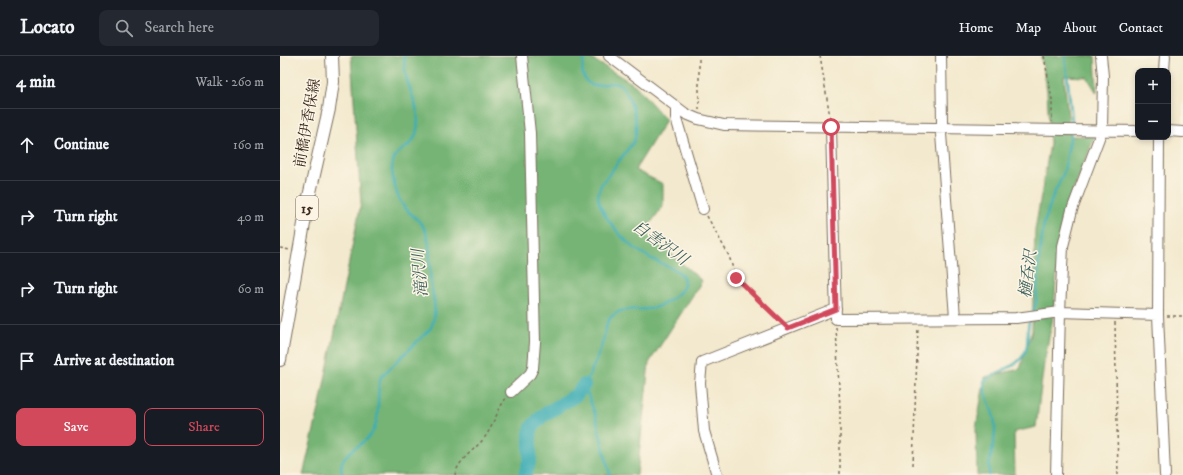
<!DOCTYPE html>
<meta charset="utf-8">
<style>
body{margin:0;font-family:"IM FELL DW Pica","Noto Serif JP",serif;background:#242831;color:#f1f3f6}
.controls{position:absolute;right:12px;top:12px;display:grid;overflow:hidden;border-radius:8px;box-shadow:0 2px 6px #0003}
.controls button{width:36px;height:36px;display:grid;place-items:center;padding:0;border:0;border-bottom:1px solid #363941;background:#171b24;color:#f1f3f6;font:20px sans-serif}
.stop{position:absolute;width:12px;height:12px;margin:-9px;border:3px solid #d1495b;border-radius:50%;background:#fff}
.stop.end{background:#d1495b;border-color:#fff;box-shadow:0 1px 4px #0008}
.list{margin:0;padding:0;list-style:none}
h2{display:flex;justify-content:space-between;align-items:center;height:52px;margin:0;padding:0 16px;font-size:17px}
h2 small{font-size:13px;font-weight:400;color:#9ea1a6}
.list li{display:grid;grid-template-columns:26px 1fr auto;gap:12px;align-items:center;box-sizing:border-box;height:72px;padding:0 16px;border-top:1px solid #363941}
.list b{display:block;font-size:15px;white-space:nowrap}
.list em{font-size:13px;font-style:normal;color:#9ea1a6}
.actions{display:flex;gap:8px;padding:12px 16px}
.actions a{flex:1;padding:9px 0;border:1px solid #d1495b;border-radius:8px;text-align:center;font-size:14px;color:#d1495b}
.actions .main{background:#d1495b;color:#fff}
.icon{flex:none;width:22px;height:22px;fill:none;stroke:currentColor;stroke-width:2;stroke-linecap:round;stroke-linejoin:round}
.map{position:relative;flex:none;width:903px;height:419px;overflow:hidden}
header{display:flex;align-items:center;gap:24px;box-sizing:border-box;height:56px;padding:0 20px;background:#171b24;border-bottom:1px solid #363941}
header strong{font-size:19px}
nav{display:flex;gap:22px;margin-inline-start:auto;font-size:14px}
.search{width:280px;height:36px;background:#242831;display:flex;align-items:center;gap:10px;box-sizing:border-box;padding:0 14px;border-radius:8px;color:#9ea1a6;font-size:15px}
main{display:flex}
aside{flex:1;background:#171b24}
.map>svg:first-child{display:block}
</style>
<header>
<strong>Locato</strong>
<div class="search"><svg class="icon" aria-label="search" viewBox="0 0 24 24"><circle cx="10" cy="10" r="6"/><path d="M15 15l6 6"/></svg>Search here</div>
<nav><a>Home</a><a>Map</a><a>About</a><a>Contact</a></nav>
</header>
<main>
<aside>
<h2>4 min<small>Walk · 260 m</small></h2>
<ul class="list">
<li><svg class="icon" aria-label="ahead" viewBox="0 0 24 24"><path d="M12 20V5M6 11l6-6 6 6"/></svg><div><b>Continue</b></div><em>160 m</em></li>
<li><svg class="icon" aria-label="right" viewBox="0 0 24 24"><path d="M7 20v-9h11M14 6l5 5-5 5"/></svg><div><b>Turn right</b></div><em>40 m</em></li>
<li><svg class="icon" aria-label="right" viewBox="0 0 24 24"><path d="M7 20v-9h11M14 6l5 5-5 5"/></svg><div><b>Turn right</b></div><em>60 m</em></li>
<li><svg class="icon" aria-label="arrive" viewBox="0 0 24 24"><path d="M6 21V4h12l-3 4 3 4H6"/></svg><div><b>Arrive at destination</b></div></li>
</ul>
<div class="actions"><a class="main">Save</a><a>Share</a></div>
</aside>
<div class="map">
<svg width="903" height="419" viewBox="0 0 903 419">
<rect width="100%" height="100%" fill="#fcf5e5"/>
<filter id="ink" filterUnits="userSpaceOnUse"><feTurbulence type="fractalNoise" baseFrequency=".025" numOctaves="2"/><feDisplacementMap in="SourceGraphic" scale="8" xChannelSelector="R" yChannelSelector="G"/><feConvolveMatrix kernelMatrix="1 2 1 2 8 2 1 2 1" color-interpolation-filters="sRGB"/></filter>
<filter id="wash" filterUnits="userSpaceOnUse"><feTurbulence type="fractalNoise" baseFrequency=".012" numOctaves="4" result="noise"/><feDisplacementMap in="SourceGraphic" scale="16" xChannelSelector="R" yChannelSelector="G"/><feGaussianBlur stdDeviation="0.9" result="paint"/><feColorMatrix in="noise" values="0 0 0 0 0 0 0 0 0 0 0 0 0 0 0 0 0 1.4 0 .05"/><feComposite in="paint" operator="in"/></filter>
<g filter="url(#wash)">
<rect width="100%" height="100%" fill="#f3e9ce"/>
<path fill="#76b474" stroke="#586f49" d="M71,0H307L355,29L386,64L355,114L383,128V150L365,175L422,225L369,307L357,419H23L39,353L81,147Z
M761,0H815L817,37L807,21L784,20L790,80H815L788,148L780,179L773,261L764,307L756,371L734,376L735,419H697L696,372L705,321L740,313L752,275L755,174L770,88L767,35Z"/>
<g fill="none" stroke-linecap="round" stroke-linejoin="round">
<path stroke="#3cadb4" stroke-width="2.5" d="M305,0C301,13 300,23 313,30L333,27L340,28C351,40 360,70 354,85L321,129C319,133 318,136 318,141C320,158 343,184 357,194C364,198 371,203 378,206C387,211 402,213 404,225C407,236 383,249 374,252C362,255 350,251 338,256C335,258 330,261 329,264C325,270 325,278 323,285C318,301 312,315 304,329L315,358L330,419
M785,0L792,64L791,72
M753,256L756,247L759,203L764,167L773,140L784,116L791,77
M63,419C53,398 84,391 92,377C102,360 95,339 101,321L151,272C152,268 154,265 154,261C156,249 153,239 151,228C149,210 152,190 145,174C141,165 135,162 129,156C118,147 113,128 112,115C111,89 133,97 137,74C140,57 134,45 129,30C125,20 124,10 124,0
M709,419C708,403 716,386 715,370C715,354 703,340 704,325C717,314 740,312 746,294C749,283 746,273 750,263"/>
<path stroke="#3cadb4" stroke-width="14" d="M245,419L250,403V378L252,371L262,360L296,339L304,329"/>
</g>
</g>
<g filter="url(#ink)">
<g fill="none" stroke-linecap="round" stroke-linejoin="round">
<g stroke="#7b6d5c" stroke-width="12">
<path id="minor" d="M329,0L406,58L418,63L444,69L858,75
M661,0L662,66L661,78L675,261
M884,15L885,0
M396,52V62L423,153
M551,71L556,263L736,262L780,256L878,259
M888,75L903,76
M879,81L878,259L885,419
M231,336L250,318L253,312L255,286L250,77L242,0
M437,419L424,375L420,327L422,306L556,253
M776,419L780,256L783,190L792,154L822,74L823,20L821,0"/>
</g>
<g stroke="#7b6d5c" stroke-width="14">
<path id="major" d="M0,304L28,145L49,53L53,26L52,0"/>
</g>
<path stroke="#7b6d5c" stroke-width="1.5" stroke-dasharray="3 3" stroke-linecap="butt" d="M540,0L550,61
M764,0L772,43V66
M419,54V0
M427,160L449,200L456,222L502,266
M0,192L10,194
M887,260H903
M835,266L838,419
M556,271L560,352V419
M633,409L638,271
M175,419C179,401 198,393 207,378C214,367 218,353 226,342"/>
<use href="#minor" stroke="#fff" stroke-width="10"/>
<use href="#major" stroke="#fff" stroke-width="12"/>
</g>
</g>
<g fill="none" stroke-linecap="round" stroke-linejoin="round" filter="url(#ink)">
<path stroke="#d1495b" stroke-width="5" d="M456,222L508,272L556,253L551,71"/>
</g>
<g text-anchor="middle" stroke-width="3" stroke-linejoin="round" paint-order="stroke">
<rect fill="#fcf5e5" stroke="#75675a" stroke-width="1" x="16" y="140" width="22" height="24" rx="3"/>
<g font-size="14" font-weight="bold" fill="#3b2a1e">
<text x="27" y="157">15</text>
</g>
<g font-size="15" fill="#3b2a1e" stroke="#fcf5e5">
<text transform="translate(27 67) rotate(-80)" y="5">前橋伊香保線</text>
</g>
<g font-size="16" font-style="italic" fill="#3b5e5a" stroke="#fcf5e5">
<text transform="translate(381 186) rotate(36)" y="6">自害沢川</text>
<text transform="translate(139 217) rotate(-95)" y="6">滝沢川</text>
<text transform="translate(747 218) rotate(-83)" y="6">樋呑沢</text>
</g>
</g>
</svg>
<div class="controls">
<button>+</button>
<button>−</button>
</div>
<div class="stop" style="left:551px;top:71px"></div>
<div class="stop end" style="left:456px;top:222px"></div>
</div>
</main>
